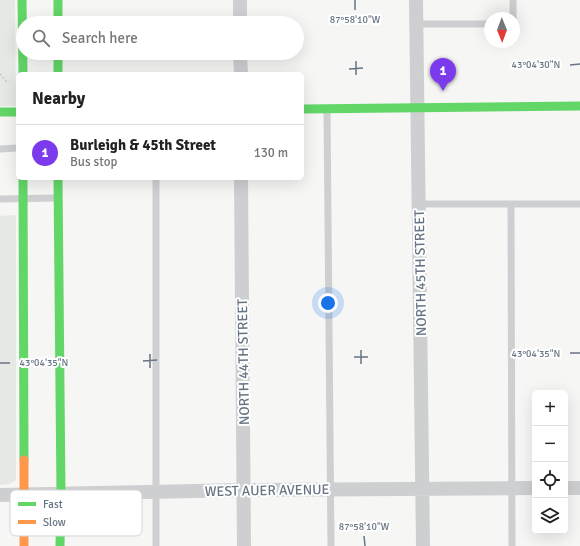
<!DOCTYPE html>
<meta charset="utf-8">
<style>
body{margin:0;font-family:Signika,sans-serif;background:#f6f6f6;color:#222}
.controls{position:absolute;right:12px;bottom:12px;display:grid;overflow:hidden;border-radius:6px;box-shadow:0 4px 16px #0002}
.controls button{width:36px;height:36px;display:grid;place-items:center;padding:0;border:0;border-bottom:1px solid #e0e0e0;background:#fff;color:#222;font:20px sans-serif}
.compass{position:absolute;left:484px;top:12px;width:36px;height:36px;border-radius:50%;background:#fff;box-shadow:0 4px 16px #0002;rotate:179deg}
.you{position:absolute;left:328px;top:303px;width:14px;height:14px;margin:-10px;border:3px solid #fff;border-radius:50%;background:#1a73e8;box-shadow:0 0 0 6px #1a73e833}
.badge{display:grid;place-items:center;width:26px;height:26px;border-radius:50%;background:#7c3aed;color:#fff;font-size:13px;font-weight:700}
.pin{position:absolute;translate:-50% -33px;filter:drop-shadow(0 1px 2px #0008)}
.pin::after{content:'';position:absolute;top:21px;width:14px;height:12px;background:inherit;clip-path:polygon(0 0,100% 0,50% 100%)}
.list{margin:0;padding:0;list-style:none}
h2{display:flex;justify-content:space-between;align-items:center;height:52px;margin:0;padding:0 16px;font-size:17px}
h2 small{font-size:13px;font-weight:400;color:#767676}
.list li{display:grid;grid-template-columns:26px 1fr auto;gap:12px;align-items:center;box-sizing:border-box;height:56px;padding:0 16px;border-top:1px solid #e0e0e0}
.list b{display:block;font-size:15px;white-space:nowrap}
.list p{margin:0;font-size:13px;white-space:nowrap;color:#767676}
.list em{font-size:13px;font-style:normal;color:#767676}
.icon{flex:none;width:22px;height:22px;fill:none;stroke:currentColor;stroke-width:2;stroke-linecap:round;stroke-linejoin:round}
.map{position:relative;flex:none;width:580px;height:546px;overflow:hidden}
.search{position:absolute;background:#fff;box-shadow:0 4px 16px #0002;left:16px;top:16px;width:288px;height:44px;display:flex;align-items:center;gap:10px;box-sizing:border-box;padding:0 14px;border-radius:22px;color:#767676;font-size:15px}
.panel{position:absolute;background:#fff;box-shadow:0 4px 16px #0002;left:16px;top:72px;width:288px;height:108px;border-radius:6px}
.map>svg:first-child{display:block}
</style>
<div class="map">
<svg width="580" height="546" viewBox="0 0 580 546">
<rect width="100%" height="100%" fill="#f6f6f5"/>
<path fill="#e6e9e3" d="M0,0H15L16,106H0Z
M16,215V480C11,484 7,485 0,485V216Z"/>
<g fill="none" stroke-linecap="round" stroke-linejoin="round">
<path stroke="#cbcccc" stroke-width="2" stroke-dasharray="2 2" stroke-linecap="butt" d="M0,74L6,81L9,82"/>
<path stroke="#cecfd0" stroke-width="7" d="M513,0V18
M416,24H490
M327,109L331,546
M0,149L18,148
M156,178V546
M0,199L56,198
M419,204H580
M511,204L512,546"/>
<path stroke="#cecfd0" stroke-width="14" d="M240,0V23
M416,0L423,546
M240,53L241,74
M241,178L244,546
M565,488H580
M0,495L244,490L535,488"/>
<path stroke="#63d668" stroke-width="9" d="M22,0L23,74
M58,0V23
M58,53V74
M302,109L580,106
M0,112H18
M23,178L24,460
M58,178L61,494L60,546"/>
<path stroke="#ff974d" stroke-width="9" d="M24,460V546"/>
</g>
<path fill="none" stroke="#677484" stroke-width="1.5" d="M355,0V10M356,61V75M570,65L580,64M349,69L363,68M361,350V364M570,353H580M150,354V368M354,357H368M143,361L157,360M0,363H10M364,536L365,546"/>
<g text-anchor="middle" stroke-width="4" stroke-linejoin="round" paint-order="stroke">
<g font-size="14" fill="#677484" stroke="#fff">
<text transform="translate(420 273) rotate(-91)" y="5">NORTH 45TH STREET</text>
<text transform="translate(243 362) rotate(-91)" y="5">NORTH 44TH STREET</text>
<text transform="translate(267 490) rotate(-1)" y="5">WEST AUER AVENUE</text>
</g>
</g>
<rect x="10" y="490" width="132" height="46" rx="6" fill="#fff" stroke="#d1d5da" stroke-width="1"/>
<rect x="18" y="502" width="18" height="4" fill="#63d668"/>
<rect x="18" y="520" width="18" height="4" fill="#ff974d"/>
<g font-size="11" fill="#677484">
<text x="43" y="508">Fast</text>
<text x="43" y="526">Slow</text>
</g>
<g font-size="10" text-anchor="middle" fill="#677484" stroke="#fff" stroke-width="4" stroke-linejoin="round" paint-order="stroke">
<text x="355" y="23">87°58'10"W</text>
<text x="536" y="68">43°04'30"N</text>
<text x="536" y="357">43°04'35"N</text>
<text x="44" y="366">43°04'35"N</text>
<text x="364" y="530">87°58'10"W</text>
</g>
</svg>
<div class="controls">
<button>+</button>
<button>−</button>
<button><svg class="icon" aria-label="locate" viewBox="0 0 24 24"><circle cx="12" cy="12" r="6"/><path d="M12 2v4M12 18v4M2 12h4M18 12h4"/></svg></button>
<button><svg class="icon" aria-label="layers" viewBox="0 0 24 24"><path d="M12 4l9 5-9 5-9-5zM3 14l9 5 9-5"/></svg></button>
</div>
<svg class="compass" viewBox="-18 -18 36 36"><path d="M0-13l5 13h-10z" fill="#e53935"/><path d="M0 13l5-13h-10z" fill="#767676"/></svg>
<div class="you"></div>
<div class="pin badge" style="left:443px;top:91px">1</div>
<div class="search"><svg class="icon" aria-label="search" viewBox="0 0 24 24"><circle cx="10" cy="10" r="6"/><path d="M15 15l6 6"/></svg>Search here</div>
<section class="panel">
<h2>Nearby<small></small></h2>
<ul class="list">
<li><span class="badge">1</span><div><b>Burleigh &amp; 45th Street</b><p>Bus stop</p></div><em>130 m</em></li>
</ul>
</section>
</div>
